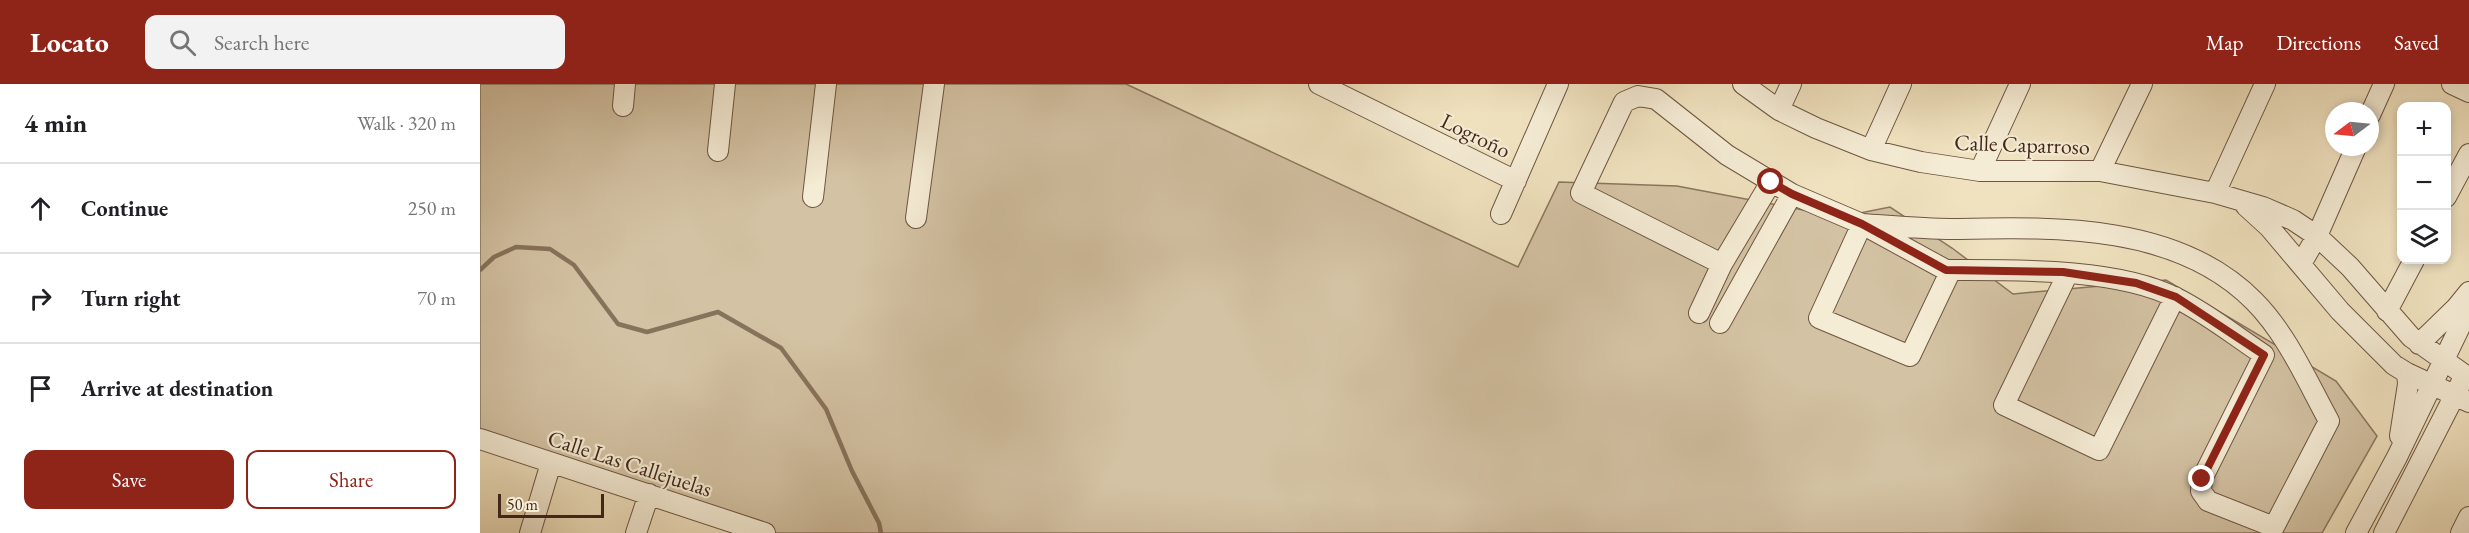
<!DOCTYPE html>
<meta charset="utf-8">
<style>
body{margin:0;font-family:"EB Garamond",serif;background:#f2f2f2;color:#202124}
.controls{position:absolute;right:18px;top:18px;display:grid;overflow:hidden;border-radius:12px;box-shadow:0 3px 9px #0003}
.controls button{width:54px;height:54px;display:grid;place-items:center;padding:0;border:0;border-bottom:2px solid #e0e0e0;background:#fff;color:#202124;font:30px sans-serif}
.compass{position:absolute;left:1845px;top:18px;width:54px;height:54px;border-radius:50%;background:#fff;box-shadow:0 3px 9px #0003;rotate:254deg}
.scale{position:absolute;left:18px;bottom:15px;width:106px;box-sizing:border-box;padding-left:6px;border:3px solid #432819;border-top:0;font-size:16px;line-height:21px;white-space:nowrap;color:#432819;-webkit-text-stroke:4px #f5ecd5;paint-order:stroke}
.stop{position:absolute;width:18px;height:18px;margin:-14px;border:4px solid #8f2418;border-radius:50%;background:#fff}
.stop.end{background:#8f2418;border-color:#fff;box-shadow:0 2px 6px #0008}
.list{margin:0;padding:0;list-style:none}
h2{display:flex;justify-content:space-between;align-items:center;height:78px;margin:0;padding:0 24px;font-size:26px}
h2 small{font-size:20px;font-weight:400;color:#757577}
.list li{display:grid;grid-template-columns:39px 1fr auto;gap:18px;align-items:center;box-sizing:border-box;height:90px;padding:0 24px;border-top:2px solid #e0e0e0}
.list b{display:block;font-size:22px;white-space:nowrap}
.list em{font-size:20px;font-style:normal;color:#757577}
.actions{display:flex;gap:12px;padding:18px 24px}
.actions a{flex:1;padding:14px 0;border:2px solid #8f2418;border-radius:12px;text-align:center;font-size:21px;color:#8f2418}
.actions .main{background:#8f2418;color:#fff}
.icon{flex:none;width:33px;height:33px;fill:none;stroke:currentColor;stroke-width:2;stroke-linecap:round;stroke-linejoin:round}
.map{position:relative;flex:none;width:1989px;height:449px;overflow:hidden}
header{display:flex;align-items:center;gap:36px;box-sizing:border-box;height:84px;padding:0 30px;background:#8f2418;color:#fff}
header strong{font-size:28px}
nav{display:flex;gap:33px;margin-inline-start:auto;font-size:21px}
.search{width:420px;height:54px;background:#f2f2f2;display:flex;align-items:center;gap:15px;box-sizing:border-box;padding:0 21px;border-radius:12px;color:#757577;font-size:22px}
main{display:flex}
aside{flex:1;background:#fff}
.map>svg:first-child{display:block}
</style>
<header>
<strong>Locato</strong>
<div class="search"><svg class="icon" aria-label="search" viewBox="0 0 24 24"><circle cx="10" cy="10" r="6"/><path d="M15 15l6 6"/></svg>Search here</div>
<nav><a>Map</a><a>Directions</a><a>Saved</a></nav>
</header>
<main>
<aside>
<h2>4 min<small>Walk · 320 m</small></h2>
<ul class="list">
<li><svg class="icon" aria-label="ahead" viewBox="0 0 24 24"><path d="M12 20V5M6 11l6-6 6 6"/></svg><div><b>Continue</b></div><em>250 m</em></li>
<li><svg class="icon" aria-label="right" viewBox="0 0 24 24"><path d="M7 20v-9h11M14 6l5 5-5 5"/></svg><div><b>Turn right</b></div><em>70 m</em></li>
<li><svg class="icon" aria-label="arrive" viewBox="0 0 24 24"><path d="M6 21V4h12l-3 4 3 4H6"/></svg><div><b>Arrive at destination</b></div></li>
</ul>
<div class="actions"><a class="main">Save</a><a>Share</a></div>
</aside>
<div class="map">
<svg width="1989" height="449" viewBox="0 0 1989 449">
<rect width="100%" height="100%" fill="#f0e2bf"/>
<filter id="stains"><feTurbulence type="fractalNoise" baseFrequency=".00333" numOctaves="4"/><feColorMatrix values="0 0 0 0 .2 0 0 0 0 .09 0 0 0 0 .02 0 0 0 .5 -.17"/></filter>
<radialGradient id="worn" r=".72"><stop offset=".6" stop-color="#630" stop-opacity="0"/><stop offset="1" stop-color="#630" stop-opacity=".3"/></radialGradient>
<path fill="#d3c2a3" stroke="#8b755e" stroke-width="1.5" d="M0,0H646L1038,183L1079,98L1197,102L1360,133L1410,123L1472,164L1533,210L1686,196L1856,297L1897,352L1842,449H266L0,354Z"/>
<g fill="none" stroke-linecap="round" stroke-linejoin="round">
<path stroke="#87725b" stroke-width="4.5" d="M0,186L14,173L36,163L70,165L94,181L138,240L167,248L238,228L301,264L346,325L372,387L399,439L401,449"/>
<g stroke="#6e5642" stroke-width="22">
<path id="minor" d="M839,0L1036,97
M1263,0L1299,26L1336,44L1391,66L1441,78L1500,87H1620L1735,109L1783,123L1813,136L1837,152L1870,183L1931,253L1989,294
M1972,0L1989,8
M143,22L145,0
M1299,26L1311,0
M1890,31L1904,0
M1391,66L1421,0
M238,67L245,0
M1500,87L1540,0
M1620,87L1662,0
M1735,109L1785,0
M333,113L346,0
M1966,113L1989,70
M1766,122L1789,143L1860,227L1914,281L1927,289L1989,318
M1021,130L1078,0
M436,134L454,0
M1242,180L1291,98
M1821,180L1837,152L1876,63
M1588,189L1524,321L1619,366L1695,213
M1907,227L1934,176
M1219,229L1242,180L1101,109L1144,18L1158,12L1176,15L1247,71L1312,110L1382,140L1466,186H1471C1536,186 1639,184 1696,214C1727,229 1755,252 1784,271L1722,395L1721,407L1728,417L1794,443L1849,337C1827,297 1807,250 1774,217C1697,139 1574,143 1473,145C1442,145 1412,142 1382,140L1339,234L1430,272L1471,186
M1240,239L1312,110
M1939,260L1976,224L1989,208
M1920,352L1928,300L1927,289
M0,355L285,449
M50,449L71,379
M156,449L169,410
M1876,449L1917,373L1989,224
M1904,449L1981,299
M1981,449L1989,433"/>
</g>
<use href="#minor" stroke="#f5ecd5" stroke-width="20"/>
</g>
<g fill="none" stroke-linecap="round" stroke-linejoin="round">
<path stroke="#8f2418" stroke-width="8" d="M1291,98L1312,110L1382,140L1466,186L1583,188L1656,199L1696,213L1784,271L1722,395"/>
</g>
<g text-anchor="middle" stroke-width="4.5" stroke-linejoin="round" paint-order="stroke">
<g font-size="22" fill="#432819" stroke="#f5ecd5">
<text transform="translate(996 51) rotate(26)" y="8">Logroño</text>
<text transform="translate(1542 60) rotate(2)" y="8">Calle Caparroso</text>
<text transform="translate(150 379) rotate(18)" y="8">Calle Las Callejuelas</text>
</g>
</g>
<rect width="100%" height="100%" filter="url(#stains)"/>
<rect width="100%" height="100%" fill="url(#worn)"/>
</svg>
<div class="controls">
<button>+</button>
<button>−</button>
<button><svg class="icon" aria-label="layers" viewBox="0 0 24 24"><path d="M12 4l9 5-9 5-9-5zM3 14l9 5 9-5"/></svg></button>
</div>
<svg class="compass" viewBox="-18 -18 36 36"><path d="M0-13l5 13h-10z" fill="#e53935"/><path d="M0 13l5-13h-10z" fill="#757577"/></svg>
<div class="scale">50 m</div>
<div class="stop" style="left:1291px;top:98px"></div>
<div class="stop end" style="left:1722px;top:395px"></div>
</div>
</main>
